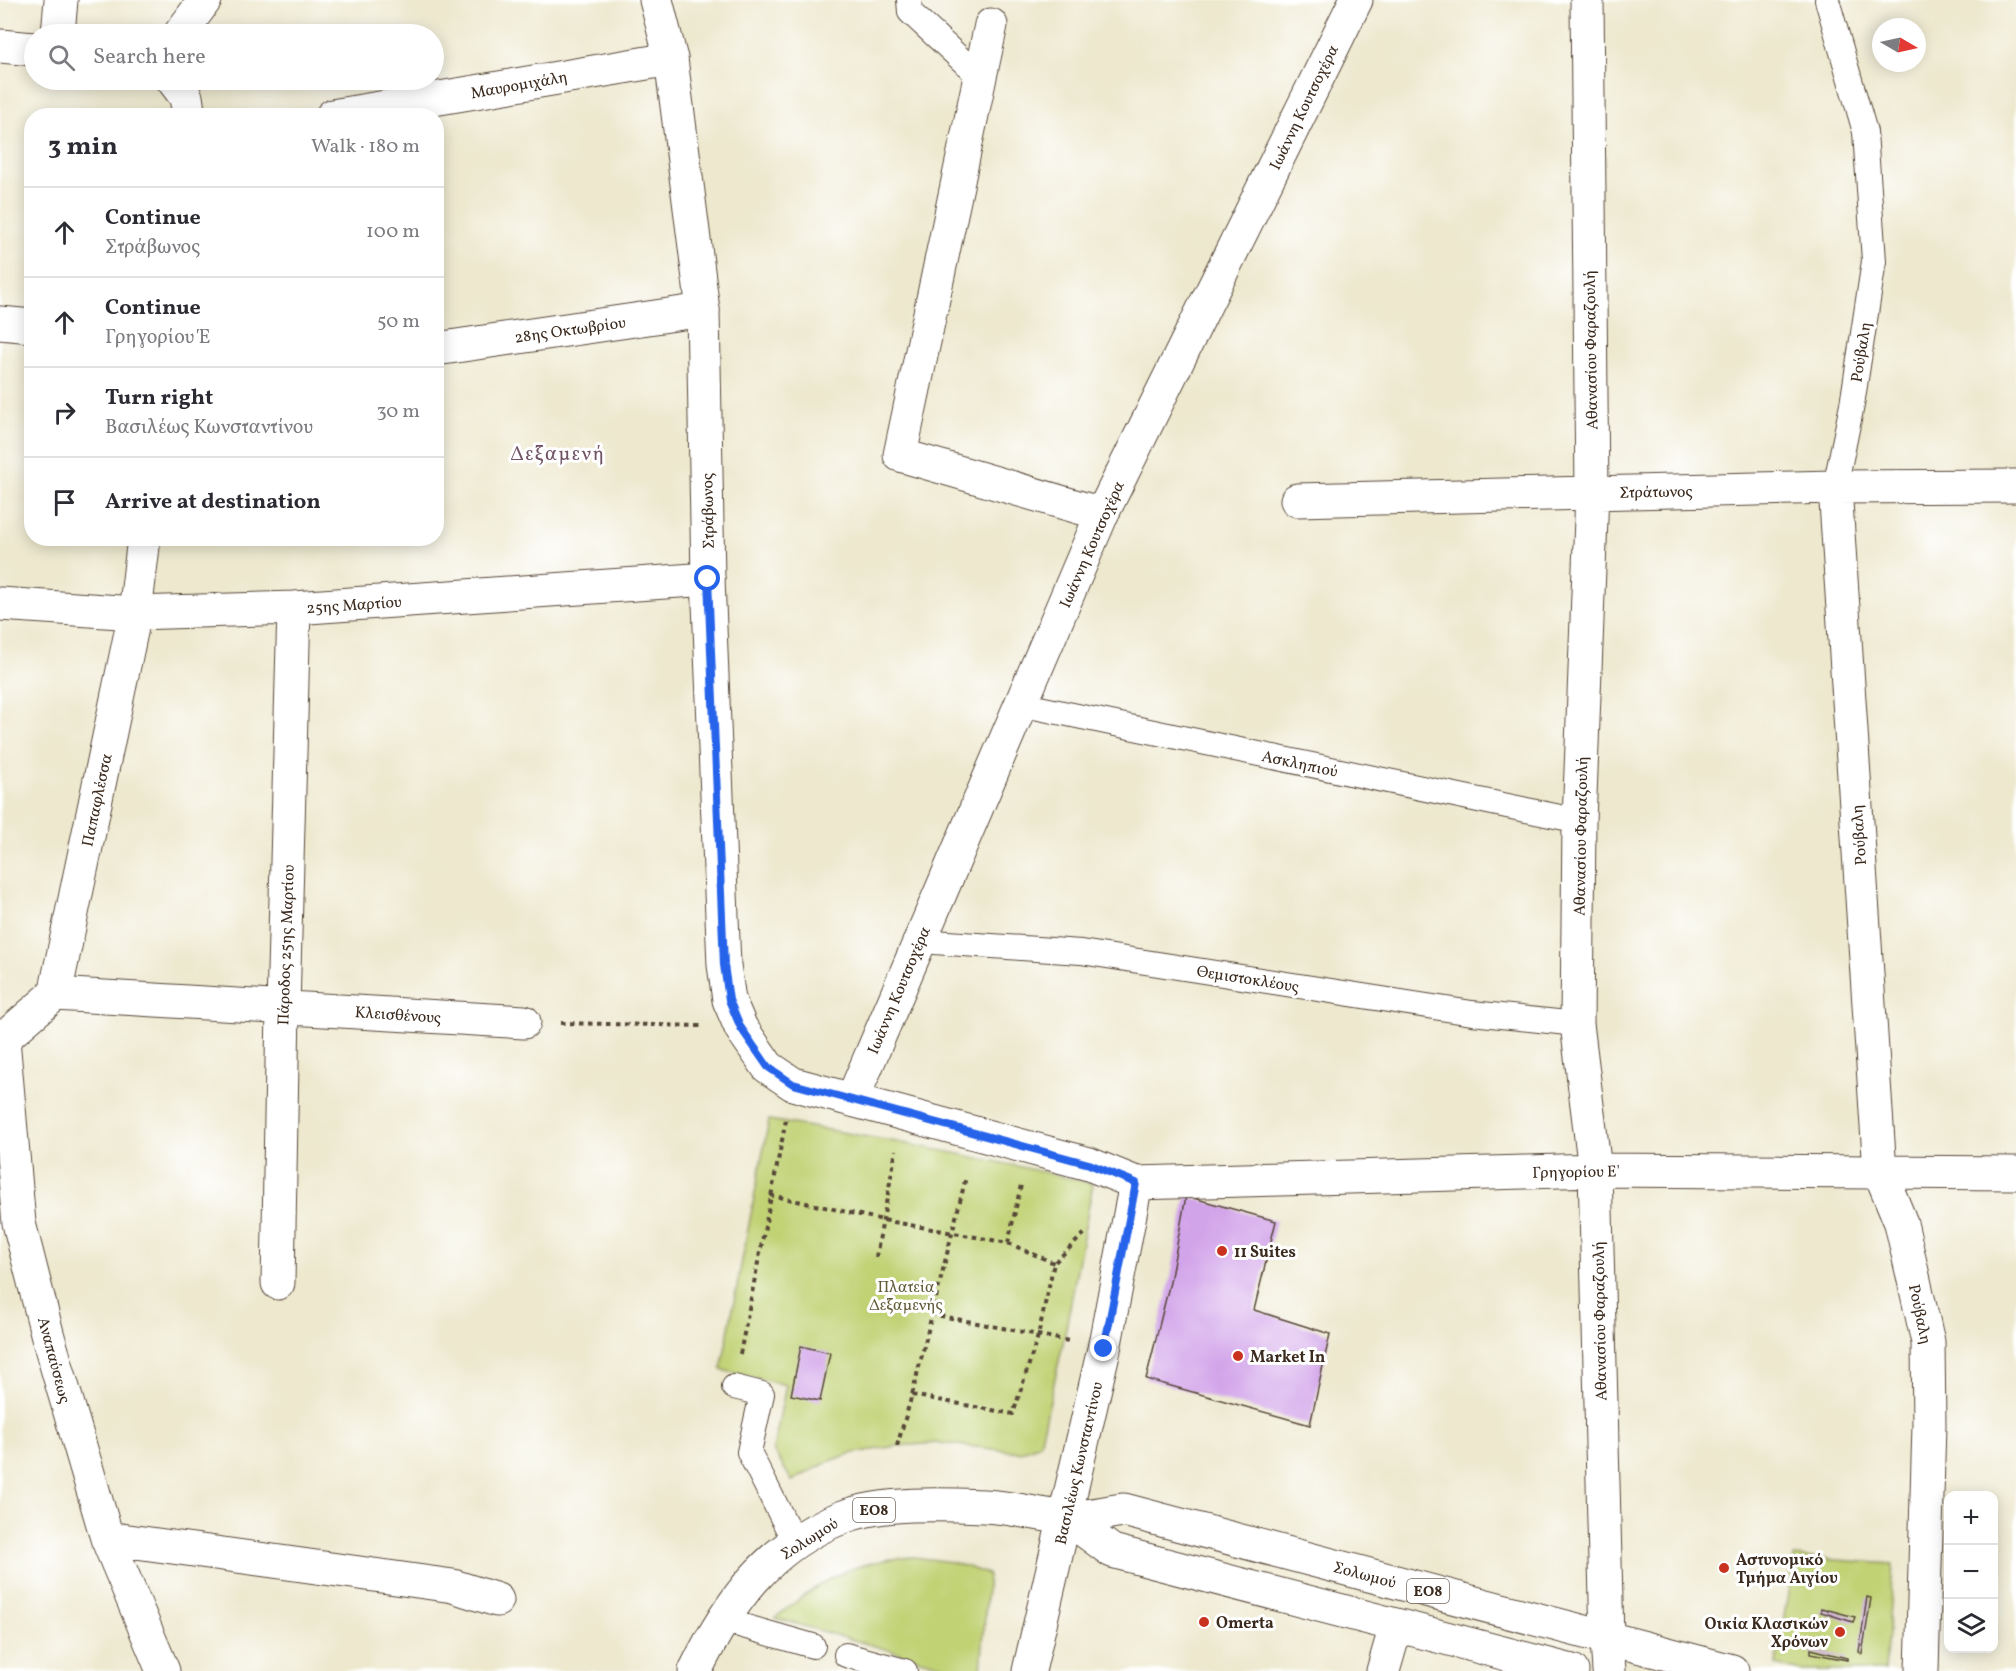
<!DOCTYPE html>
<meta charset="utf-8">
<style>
body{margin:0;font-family:Vollkorn,serif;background:#f7f7f7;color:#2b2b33}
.controls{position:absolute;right:18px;bottom:18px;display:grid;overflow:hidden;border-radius:12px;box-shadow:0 3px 15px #0003}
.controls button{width:54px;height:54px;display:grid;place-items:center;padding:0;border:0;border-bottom:2px solid #e1e1e2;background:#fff;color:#2b2b33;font:30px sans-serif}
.compass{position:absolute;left:1872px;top:18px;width:54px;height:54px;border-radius:50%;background:#fff;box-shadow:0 3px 15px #0003;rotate:99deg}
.stop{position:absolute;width:18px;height:18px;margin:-14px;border:4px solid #2563eb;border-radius:50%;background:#fff}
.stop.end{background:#2563eb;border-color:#fff;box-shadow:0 2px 6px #0008}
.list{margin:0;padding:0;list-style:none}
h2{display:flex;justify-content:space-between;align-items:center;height:78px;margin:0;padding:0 24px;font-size:26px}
h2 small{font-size:20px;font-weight:400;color:#7c7c81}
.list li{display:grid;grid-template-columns:39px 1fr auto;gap:18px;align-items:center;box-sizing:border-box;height:90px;padding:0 24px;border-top:2px solid #e1e1e2}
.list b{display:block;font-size:22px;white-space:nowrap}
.list p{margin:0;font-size:20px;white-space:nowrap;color:#7c7c81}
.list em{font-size:20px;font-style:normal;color:#7c7c81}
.icon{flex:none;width:33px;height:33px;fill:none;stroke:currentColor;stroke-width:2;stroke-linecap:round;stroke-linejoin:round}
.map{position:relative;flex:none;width:2016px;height:1671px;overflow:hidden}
.search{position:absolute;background:#fff;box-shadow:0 3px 15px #0003;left:24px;top:24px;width:420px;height:66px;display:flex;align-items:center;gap:15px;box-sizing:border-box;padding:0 21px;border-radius:33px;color:#7c7c81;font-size:22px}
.panel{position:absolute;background:#fff;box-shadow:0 3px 15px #0003;left:24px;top:108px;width:420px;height:438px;border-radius:24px}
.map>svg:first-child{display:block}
</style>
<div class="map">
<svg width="2016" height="1671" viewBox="0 0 2016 1671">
<rect width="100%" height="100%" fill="#fff"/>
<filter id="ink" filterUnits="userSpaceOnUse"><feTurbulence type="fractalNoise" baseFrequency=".0167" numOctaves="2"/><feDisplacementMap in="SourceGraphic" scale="12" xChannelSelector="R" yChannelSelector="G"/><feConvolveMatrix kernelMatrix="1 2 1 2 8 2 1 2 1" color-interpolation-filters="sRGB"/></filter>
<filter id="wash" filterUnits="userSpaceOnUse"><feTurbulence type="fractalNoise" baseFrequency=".008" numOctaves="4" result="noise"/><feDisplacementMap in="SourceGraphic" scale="24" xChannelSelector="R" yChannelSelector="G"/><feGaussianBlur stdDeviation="1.35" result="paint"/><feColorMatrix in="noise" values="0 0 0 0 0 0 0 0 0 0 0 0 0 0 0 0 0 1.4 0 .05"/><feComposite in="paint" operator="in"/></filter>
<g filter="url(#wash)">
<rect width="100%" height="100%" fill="#ede8ce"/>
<path fill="#c1d275" stroke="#7e7e4a" stroke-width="1.5" d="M769,1120C878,1138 986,1157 1093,1184L1064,1339L1040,1444L1020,1452L939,1443L897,1446L849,1454L828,1462L792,1481L773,1450L786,1385L721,1370Z
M914,1557L952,1562L988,1574L981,1671H963L775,1618C823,1580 851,1560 914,1557Z
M1794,1557L1893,1564L1885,1671H1801L1776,1665Z"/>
<g id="blocks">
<path fill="#d1a3e9" d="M1186,1196L1276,1221L1254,1310L1330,1334L1310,1425L1146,1379L1170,1282Z
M801,1346L830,1353L820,1401L791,1395Z
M1867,1597L1871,1598L1862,1654L1859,1652Z
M1821,1608L1855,1617L1853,1622L1821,1612Z
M1811,1649L1847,1658V1660L1811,1653Z"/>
</g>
</g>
<g filter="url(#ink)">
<use href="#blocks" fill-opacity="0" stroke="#564638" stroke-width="1.5"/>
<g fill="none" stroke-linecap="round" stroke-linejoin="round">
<g stroke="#564638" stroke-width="26">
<path id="lane" d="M909,0L910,12L980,77
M1827,0L1865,132L1874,261L1852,405L1835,487
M1020,704L1579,821
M919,941L1081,952L1472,1013L1577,1024
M734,1387L762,1394L749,1452L795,1543
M722,1620L813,1646
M846,1655L905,1671"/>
</g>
<g stroke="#564638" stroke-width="35">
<path id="street" d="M1587,0L1592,493L1579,821L1577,1024L1595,1170L1607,1639L1609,1671
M991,25L900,455L1102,514
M58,34L61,0
M180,34L205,0
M0,46L34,49
M173,80L186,97L189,116
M332,116L671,59
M0,323L32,326
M436,349L703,310
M1835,487L1880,1172L1901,1223L1928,1342L1929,1425L1922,1671
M1297,500L1835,487L2016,486
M0,604L135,613L294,608L708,579
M55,994L524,1022
M0,1036L3,1039L19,1223L48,1337L107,1538L163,1671
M3,1039L55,994L135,613L144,538
M852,1100L1102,514L1356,0
M1136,1183L1595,1170L2016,1173
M278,1283L283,1007L294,608
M107,1538L453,1586L497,1600
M1383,1671L1396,1626"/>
</g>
<g stroke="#564638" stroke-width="35">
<path id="secondary" d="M656,0L671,59L703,310L708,579L724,965L729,1000L741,1028L768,1067L793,1084L1089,1164L1136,1183L1104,1349L1029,1671"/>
</g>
<g stroke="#564638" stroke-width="35">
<path id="primary" d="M1066,1517L1112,1551L1572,1671
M695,1671C729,1602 768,1546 843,1517C882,1502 942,1504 984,1506C1011,1507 1038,1515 1065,1517C1084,1518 1105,1512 1124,1510L1732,1671"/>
</g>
<path stroke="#564638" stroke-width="4" stroke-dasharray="4.5 4.5" stroke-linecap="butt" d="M561,1023L701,1026
M770,1195L883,1220L1008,1243L1054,1263
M1008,1243L1021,1185
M876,1257L896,1150
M931,1314L1069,1341
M740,1354L786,1120
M912,1395L1013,1414L1038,1336L1054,1263L1086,1232
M897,1446L912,1395L966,1177"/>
<use href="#lane" stroke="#fff" stroke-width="24"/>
<use href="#street" stroke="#fff" stroke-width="33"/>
<use href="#secondary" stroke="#fff" stroke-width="33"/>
<use href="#primary" stroke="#fff" stroke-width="33"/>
</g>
</g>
<g fill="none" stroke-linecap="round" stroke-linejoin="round" filter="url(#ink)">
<path stroke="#2563eb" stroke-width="8" d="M708,579L724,965L729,1000L741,1028L768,1067L793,1084L1089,1164L1136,1183L1104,1349"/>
</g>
<g fill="#c8321e" stroke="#fff" stroke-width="2">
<circle cx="1222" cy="1251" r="6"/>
<circle cx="1238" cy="1356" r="6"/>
<circle cx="1724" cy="1568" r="6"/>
<circle cx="1204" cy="1622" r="6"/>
<circle cx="1840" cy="1632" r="6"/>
</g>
<g text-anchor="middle" stroke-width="6" stroke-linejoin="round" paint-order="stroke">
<g fill="#fff" stroke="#766a62" stroke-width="1.5">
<rect x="853" y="1498" width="42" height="24" rx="4.5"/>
<rect x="1407" y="1579" width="42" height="24" rx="4.5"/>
</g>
<g font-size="15" font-weight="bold" fill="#3b2a1e">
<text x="874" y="1515">ΕΟ8</text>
<text x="1428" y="1596">ΕΟ8</text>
</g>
<g font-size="16" fill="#3b2a1e" stroke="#fff">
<text transform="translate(519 84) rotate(-10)" y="6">Μαυρομιχάλη</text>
<text transform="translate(1303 107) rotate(-64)" y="6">Ιωάννη Κουτσοχέρα</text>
<text transform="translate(570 329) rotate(-8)" y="6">28ης Οκτωβρίου</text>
<text transform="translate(1590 350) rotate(-91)" y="6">Αθανασίου Φαραζουλή</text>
<text transform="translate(1860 352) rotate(-81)" y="6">Ρούβαλη</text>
<text transform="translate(1656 491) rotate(-1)" y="6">Στράτωνος</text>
<text transform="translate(707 511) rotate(-91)" y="6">Στράβωνος</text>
<text transform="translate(1091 544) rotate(-66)" y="6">Ιωάννη Κουτσοχέρα</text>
<text transform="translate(354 604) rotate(-4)" y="6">25ης Μαρτίου</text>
<text transform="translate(1300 763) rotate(12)" y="6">Ασκληπιού</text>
<text transform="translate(96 800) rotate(-78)" y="6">Παπαφλέσσα</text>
<text transform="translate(1858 835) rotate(-94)" y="6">Ρούβαλη</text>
<text transform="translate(1580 836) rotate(-89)" y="6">Αθανασίου Φαραζουλή</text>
<text transform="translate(285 945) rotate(-88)" y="6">Πάροδος 25ης Μαρτίου</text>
<text transform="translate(1248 978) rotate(9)" y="6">Θεμιστοκλέους</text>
<text transform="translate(898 990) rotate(-67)" y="6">Ιωάννη Κουτσοχέρα</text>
<text transform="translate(398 1014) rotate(4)" y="6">Κλεισθένους</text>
<text transform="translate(1576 1171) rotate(-1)" y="6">Γρηγορίου Ε'</text>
<text transform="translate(1921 1314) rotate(78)" y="6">Ρούβαλη</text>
<text transform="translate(1599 1321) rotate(-91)" y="6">Αθανασίου Φαραζουλή</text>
<text transform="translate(55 1360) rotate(75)" y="6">Αναπαύσεως</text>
<text transform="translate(1078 1463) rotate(-77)" y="6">Βασιλέως Κωνσταντίνου</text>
<text transform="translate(809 1538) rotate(-32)" y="6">Σολωμού</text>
<text transform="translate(1365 1574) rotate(15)" y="6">Σολωμού</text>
</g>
<g font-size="16" font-weight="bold" fill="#3b2a1e" stroke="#fff" text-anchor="start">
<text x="1234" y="1257">11 Suites</text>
<text x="1250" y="1362">Market In</text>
<text x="1736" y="1565">Αστυνομικό<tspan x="1736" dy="18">Τμήμα Αιγίου</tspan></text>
<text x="1216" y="1628">Omerta</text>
<text x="1828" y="1629" text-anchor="end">Οικία Κλασικών<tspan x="1828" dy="18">Χρόνων</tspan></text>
</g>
<g font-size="16" fill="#635c38" stroke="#fff">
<text x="906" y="1292">Πλατεία<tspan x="906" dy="18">Δεξαμενής</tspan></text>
</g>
<g font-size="20" letter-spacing="1.5" fill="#705465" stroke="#fff">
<text x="558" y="460">Δεξαμενή</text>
</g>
</g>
</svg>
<div class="controls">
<button>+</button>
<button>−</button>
<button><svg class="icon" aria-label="layers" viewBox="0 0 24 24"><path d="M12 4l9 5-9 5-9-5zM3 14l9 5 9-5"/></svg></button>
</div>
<svg class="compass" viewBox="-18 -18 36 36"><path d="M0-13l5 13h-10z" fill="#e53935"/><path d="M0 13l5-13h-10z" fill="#7c7c81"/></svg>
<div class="stop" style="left:708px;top:579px"></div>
<div class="stop end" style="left:1104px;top:1349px"></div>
<div class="search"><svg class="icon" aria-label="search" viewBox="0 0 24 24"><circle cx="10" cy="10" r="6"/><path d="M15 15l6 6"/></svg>Search here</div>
<section class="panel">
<h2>3 min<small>Walk · 180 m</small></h2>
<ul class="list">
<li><svg class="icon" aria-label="ahead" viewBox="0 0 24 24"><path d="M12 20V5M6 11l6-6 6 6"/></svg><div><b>Continue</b><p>Στράβωνος</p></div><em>100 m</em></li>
<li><svg class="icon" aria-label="ahead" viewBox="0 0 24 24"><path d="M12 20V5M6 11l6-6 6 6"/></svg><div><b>Continue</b><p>Γρηγορίου Έ</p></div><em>50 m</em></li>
<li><svg class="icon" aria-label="right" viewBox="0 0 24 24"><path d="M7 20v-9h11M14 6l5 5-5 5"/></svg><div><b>Turn right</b><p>Βασιλέως Κωνσταντίνου</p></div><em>30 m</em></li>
<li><svg class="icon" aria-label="arrive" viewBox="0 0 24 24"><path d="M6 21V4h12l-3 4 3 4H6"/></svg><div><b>Arrive at destination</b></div></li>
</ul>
</section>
</div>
